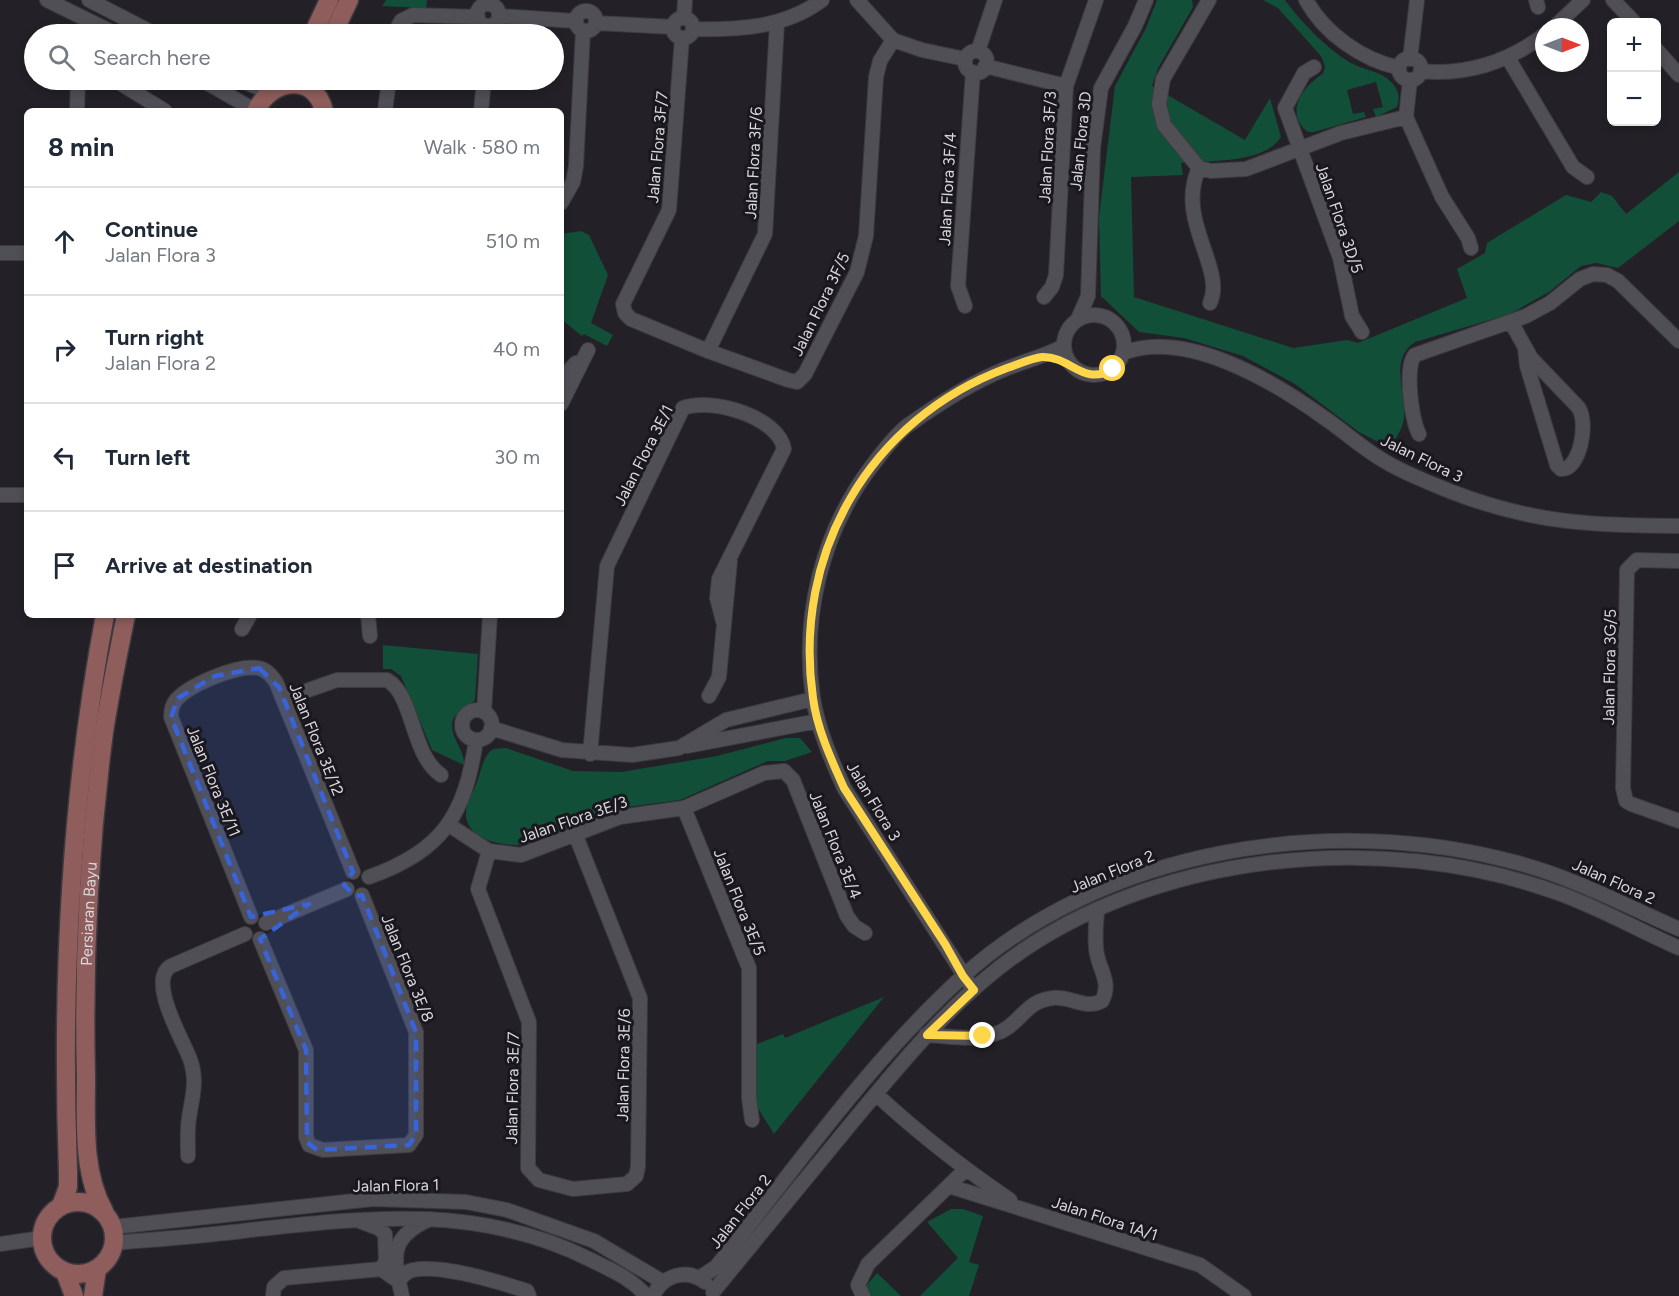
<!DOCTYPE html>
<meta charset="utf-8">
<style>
body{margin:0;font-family:Figtree,sans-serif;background:#f2f2f3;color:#1f2937}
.controls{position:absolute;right:18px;top:18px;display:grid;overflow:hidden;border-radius:9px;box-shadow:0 3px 9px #0003}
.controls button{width:54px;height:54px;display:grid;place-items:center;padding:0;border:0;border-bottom:2px solid #e0e1e3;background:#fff;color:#1f2937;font:30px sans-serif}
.compass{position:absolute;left:1535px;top:18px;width:54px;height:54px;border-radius:50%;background:#fff;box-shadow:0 3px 9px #0003;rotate:90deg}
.stop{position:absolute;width:18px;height:18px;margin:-14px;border:4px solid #ffd54a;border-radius:50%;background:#fff}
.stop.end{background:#ffd54a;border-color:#fff;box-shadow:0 2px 6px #0008}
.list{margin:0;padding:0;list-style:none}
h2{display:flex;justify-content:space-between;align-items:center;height:78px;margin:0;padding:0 24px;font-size:26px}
h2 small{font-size:20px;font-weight:400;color:#747a83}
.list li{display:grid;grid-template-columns:39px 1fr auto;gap:18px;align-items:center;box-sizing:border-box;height:108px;padding:0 24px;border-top:2px solid #e0e1e3}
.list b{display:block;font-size:22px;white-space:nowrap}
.list p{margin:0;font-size:20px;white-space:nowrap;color:#747a83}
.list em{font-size:20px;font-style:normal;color:#747a83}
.icon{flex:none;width:33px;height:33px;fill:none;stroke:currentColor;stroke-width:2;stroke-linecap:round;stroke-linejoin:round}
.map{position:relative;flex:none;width:1679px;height:1296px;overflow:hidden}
.search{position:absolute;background:#fff;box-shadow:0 3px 9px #0003;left:24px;top:24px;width:540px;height:66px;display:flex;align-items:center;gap:15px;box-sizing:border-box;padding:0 21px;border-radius:33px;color:#747a83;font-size:22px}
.panel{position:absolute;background:#fff;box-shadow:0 3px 9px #0003;left:24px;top:108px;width:540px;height:510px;border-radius:9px}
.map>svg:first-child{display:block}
</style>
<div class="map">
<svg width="1679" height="1296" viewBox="0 0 1679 1296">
<rect width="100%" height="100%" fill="#232127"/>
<path fill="#114f38" d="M386,0H427L426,8L382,6Z
M1157,0H1192L1193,7L1158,68L1152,86L1245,140L1270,98L1281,137C1264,164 1209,160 1181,163L1183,175L1131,177L1134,297L1293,348L1347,340L1358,343L1467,298L1457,269L1485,253L1487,243L1566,195L1591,202L1601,192L1612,196L1626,214L1679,172V221L1618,268L1596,263L1581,266L1549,292L1510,314L1415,342C1388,360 1407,392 1404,418C1403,429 1395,439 1390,448L1359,432L1295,384L1243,356L1184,338L1139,332L1101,296L1099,217L1115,86L1146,28Z
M1263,0H1285C1302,23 1325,47 1349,62C1363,70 1381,71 1391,82C1399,90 1400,97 1397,107L1376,117L1373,109L1383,107L1376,82L1347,90L1353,114L1364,112L1366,117L1314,132H1308C1284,114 1302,86 1323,74L1325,66L1321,56L1278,8Z
M581,231L589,235L608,275L591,323L613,335L607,346L584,334L582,336L561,319V234Z
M383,645L478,654L475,700C469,706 461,710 456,715C443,730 466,750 464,765L432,750L401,676L391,669H383Z
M786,738H800L812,752L785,761H768L680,800L619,808L532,843C511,849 464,842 466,812C466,803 474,791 477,782C481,771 483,756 493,749L506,748L573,771L621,772L717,756Z
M884,997L774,1134L756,1105L757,1044L783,1034L785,1038Z
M951,1209H963L983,1216L969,1262L979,1265L969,1296H920L958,1258L927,1222Z
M877,1273L901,1296H867V1285Z"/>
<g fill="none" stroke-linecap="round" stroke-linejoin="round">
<g stroke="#3d3b41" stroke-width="16">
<path id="minor" d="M47,0L116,34
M89,0L155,34
M857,0L893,40L922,50L965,59
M1209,0L1163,79L1159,104L1164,125L1199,168L1211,171L1246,169L1341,133L1406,117L1410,80
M1306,0C1325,34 1361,59 1399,68
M1536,0L1538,7
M1613,0L1634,22
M477 15a11 11 0 1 1 22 0a11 11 0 1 1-22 0Z
M576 21a10 10 0 1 1 20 0a10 10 0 1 1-20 0Z
M499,16L575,21
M673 28a10 10 0 1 1 20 0a10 10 0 1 1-20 0Z
M684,18L685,0
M596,23L673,27
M1554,27L1583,0
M693,29C739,30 784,28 822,0
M394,34L401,21L413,15L478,17
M682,38L669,210L623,304L625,313L631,319L708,351L765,234L777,23
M1656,49L1679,75
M978,51L995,0
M965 62a11 11 0 1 1 22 0a11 11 0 1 1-22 0Z
M1508,58L1573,167L1587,177
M1399 69a11 11 0 1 1 22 0a11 11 0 1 1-22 0Z
M1410,59L1417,0
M985,66L1066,86
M1314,67L1304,73L1285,108L1340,258L1352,316L1362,332
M1421,71C1465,76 1508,62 1544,35
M115,80L165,111
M202,80L256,111
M240,80L268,92
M77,111L78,80
M385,111L389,80
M481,111L484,80
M1406,117L1442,197L1468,238L1471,248
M1199,168C1175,220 1226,268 1210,303
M561,203L573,182L576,166L583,31
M0,253H27
M1044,297L1052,287L1056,275L1066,86L1096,0
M965,306L958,286L973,72
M1064 345a30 30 0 1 1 60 0a30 30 0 1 1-60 0Z
M1078,319L1088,296L1093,148L1101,88L1135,26L1146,0
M1511,322L1531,358L1578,407C1589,421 1580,471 1561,469L1557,465L1527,366L1525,349
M708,351L788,380L797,382L805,374L857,272L866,236L876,77L880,61L893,40
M1123,353C1186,329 1273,381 1323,417C1344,431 1363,449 1386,462C1406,474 1430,483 1452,492C1535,524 1592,525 1679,526
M561,379L576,363
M561,404L588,350
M1419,434C1412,420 1404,367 1415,355L1526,316L1550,303L1580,279L1593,274L1607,275L1618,281L1679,341
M0,495H27
M1679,561L1637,560L1627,570L1623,788L1626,801L1631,804L1679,821
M368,615L370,636
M242,629L250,615
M709,696L719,677L730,561
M283,699L337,680H387C414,695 411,755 441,775
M462 725a15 15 0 1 1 30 0a15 15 0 1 1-30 0Z
M484,712L490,615
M491,728L562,750L632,755L679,748L726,720L813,699
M687,746L818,721
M590,754L607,566L683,408C711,397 779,417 784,449L719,579L717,598L723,621
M684,808L749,968V1098L752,1120
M449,825L489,851L521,855L620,817L684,808L764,773L784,771L793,780L847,916L854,926L865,933
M489,851L478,889L529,1022L528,1168L539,1180L573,1189L627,1184L636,1176L638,1167L640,998L576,836
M369,877C442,851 465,816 476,740
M251,917L171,717C171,711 172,705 176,700C189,685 238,664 258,668C266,669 271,675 276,682L353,872
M266,923L347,889
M260,939L306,1050V1137L309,1145L323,1150L409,1145L416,1135V1032L362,895
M969,983L844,788C831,759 818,729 813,698C801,617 822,532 871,467C882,453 893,437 907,426C938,404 970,383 1005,369C1025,361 1045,356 1064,346
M926,1035C950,1036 978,1042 1000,1032C1022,1022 1025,1001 1053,998C1071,996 1085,1010 1102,1001C1111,984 1101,972 1097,955C1094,940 1096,926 1097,911
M876,1094C918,1133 963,1168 1010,1200
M188,1156C188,1144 187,1131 189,1118C192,1097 198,1081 190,1059C182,1038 147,980 171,966L245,934
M949,1186L1200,1265L1244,1296
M359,1221L378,1228L385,1234L386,1261L381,1269
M113,1227L373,1199L466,1202L507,1210L594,1241L663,1282
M114,1243C160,1239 205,1236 250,1230C367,1217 480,1204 589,1259C609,1269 633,1279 646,1296
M0,1244L42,1238
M699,1278L716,1267C795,1169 868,1063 961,978C1103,848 1332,813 1514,862C1573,877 1624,905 1679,929
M398,1281C403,1276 406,1271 413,1270C442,1264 499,1282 527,1291L529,1296
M713,1292C757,1239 801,1185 845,1131C893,1073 940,1014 1000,967C1149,851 1383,829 1558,893C1600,908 1638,930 1679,948
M273,1296L274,1287L284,1278L381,1269L398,1281
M402,1296C393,1255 389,1238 430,1219
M653,1296C663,1275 686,1268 705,1282
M863,1296L858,1285L868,1264L965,1170"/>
</g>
<g stroke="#3d3b41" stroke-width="21">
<g id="major">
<path d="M313,34L329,0"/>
<path d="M333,34L349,0"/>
<path d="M256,111C270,79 315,72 324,111"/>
<circle cx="78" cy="1238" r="36"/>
<path d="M61,1206L68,1187V1171C61,984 70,799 105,615"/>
<path id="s1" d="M104,1211C82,1172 86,1121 86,1077C83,962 89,846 104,732C110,693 118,654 126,615"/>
<path d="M65,1272L74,1296"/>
<path d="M93,1296L97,1269"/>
</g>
</g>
<use href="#minor" stroke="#514f56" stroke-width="14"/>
<use href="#major" stroke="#8f5d5b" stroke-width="18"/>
</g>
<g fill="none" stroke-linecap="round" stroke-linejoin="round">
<path stroke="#ffd54a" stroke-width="8" d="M983,1036L927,1035L974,990L963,976L945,944L844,788C831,759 817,729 813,698C792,553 870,419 1007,368C1017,365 1031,358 1042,357C1071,356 1083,387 1113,369"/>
</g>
<path fill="#3963d9" fill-opacity="0.2" stroke="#3963d9" stroke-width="4.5" stroke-dasharray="12 8" stroke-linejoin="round" d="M259,668L279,687L353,872L344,885L355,896L362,895L416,1032V1135L409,1145L317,1150L307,1142L306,1050L260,939L309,904L251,917L171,717L178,698L215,676Z"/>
<g text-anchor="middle" stroke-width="6" stroke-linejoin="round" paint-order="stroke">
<g font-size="16" fill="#d9d7dc" stroke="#1a181e">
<text transform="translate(1080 141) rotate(-84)" y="6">Jalan Flora 3D</text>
<text transform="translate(657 147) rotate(-85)" y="6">Jalan Flora 3F/7</text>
<text transform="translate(1047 147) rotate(-87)" y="6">Jalan Flora 3F/3</text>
<text transform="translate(753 163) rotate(-87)" y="6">Jalan Flora 3F/6</text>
<text transform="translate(947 189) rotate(-87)" y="6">Jalan Flora 3F/4</text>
<text transform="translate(1340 218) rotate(71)" y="6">Jalan Flora 3D/5</text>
<text transform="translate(820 304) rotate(-64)" y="6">Jalan Flora 3F/5</text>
<text transform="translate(643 455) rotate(-63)" y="6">Jalan Flora 3E/1</text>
<text transform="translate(1422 458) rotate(26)" y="6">Jalan Flora 3</text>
<text transform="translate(1609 667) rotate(-89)" y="6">Jalan Flora 3G/5</text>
<text transform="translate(317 739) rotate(68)" y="6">Jalan Flora 3E/12</text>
<text transform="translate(214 781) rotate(68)" y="6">Jalan Flora 3E/11</text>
<text transform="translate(874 801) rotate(59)" y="6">Jalan Flora 3</text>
<text transform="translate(573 819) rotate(-19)" y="6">Jalan Flora 3E/3</text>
<text transform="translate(836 845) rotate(68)" y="6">Jalan Flora 3E/4</text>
<text transform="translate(1112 871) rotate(-22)" y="6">Jalan Flora 2</text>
<text transform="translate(1614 881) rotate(24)" y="6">Jalan Flora 2</text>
<text transform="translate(740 902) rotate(68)" y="6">Jalan Flora 3E/5</text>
<text dy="6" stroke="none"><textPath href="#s1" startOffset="300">Persiaran Bayu</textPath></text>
<text transform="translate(408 968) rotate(68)" y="6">Jalan Flora 3E/8</text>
<text transform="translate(623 1065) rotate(-89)" y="6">Jalan Flora 3E/6</text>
<text transform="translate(512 1088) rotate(-89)" y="6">Jalan Flora 3E/7</text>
<text transform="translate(396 1185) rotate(-1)" y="6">Jalan Flora 1</text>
<text transform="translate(740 1211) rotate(-52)" y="6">Jalan Flora 2</text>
<text transform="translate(1105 1218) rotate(18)" y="6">Jalan Flora 1A/1</text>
</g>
</g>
</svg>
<div class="controls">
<button>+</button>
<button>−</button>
</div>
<svg class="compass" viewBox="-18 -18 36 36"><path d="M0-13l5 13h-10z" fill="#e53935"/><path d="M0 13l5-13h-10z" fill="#747a83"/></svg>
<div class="stop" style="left:1113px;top:369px"></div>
<div class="stop end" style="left:983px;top:1036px"></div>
<div class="search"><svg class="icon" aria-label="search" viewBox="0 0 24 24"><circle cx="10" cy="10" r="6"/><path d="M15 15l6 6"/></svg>Search here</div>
<section class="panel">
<h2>8 min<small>Walk · 580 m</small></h2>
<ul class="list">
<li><svg class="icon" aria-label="ahead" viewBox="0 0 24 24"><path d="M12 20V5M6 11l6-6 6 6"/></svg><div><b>Continue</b><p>Jalan Flora 3</p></div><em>510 m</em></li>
<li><svg class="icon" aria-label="right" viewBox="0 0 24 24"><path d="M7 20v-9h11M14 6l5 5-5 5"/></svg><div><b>Turn right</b><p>Jalan Flora 2</p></div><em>40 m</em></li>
<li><svg class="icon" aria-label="left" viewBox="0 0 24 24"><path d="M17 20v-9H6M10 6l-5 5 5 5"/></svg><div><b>Turn left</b></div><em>30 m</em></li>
<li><svg class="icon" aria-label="arrive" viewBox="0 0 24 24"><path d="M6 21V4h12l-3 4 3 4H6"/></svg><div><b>Arrive at destination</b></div></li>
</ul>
</section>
</div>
